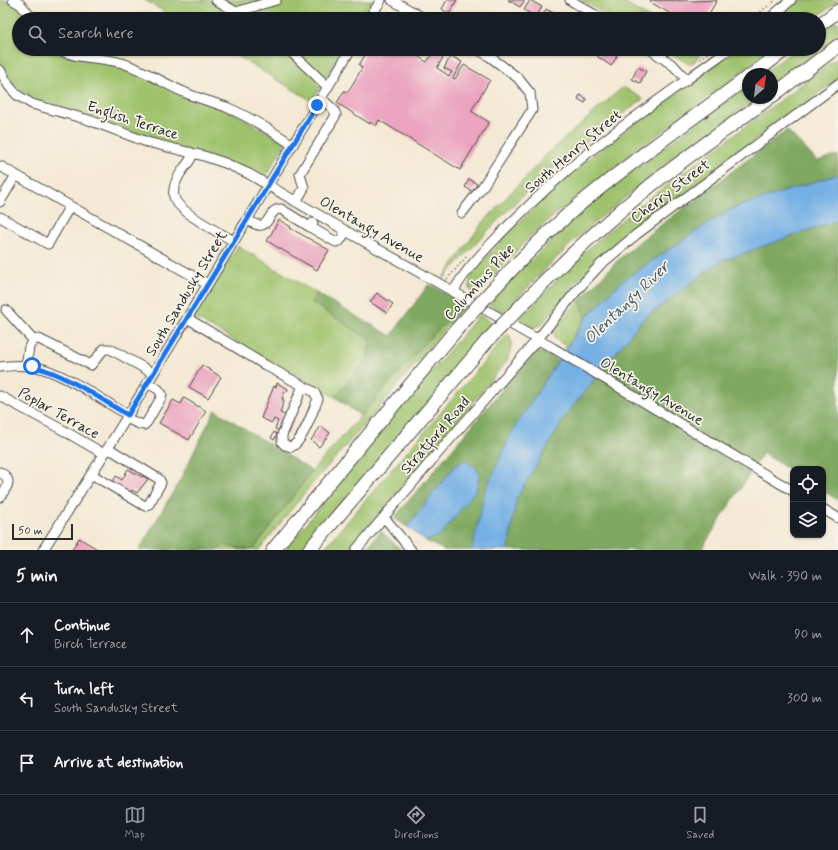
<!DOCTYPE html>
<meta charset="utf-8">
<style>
body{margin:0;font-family:Mynerve,sans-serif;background:#242831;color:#f1f3f6}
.controls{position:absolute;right:12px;bottom:12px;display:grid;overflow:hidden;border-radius:8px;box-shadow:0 1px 3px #0004}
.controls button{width:36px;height:36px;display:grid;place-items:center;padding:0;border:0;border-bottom:1px solid #363941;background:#171b24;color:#f1f3f6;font:20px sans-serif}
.compass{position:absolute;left:742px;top:68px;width:36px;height:36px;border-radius:50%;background:#171b24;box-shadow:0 1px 3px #0004;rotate:28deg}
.scale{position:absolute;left:12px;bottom:10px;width:61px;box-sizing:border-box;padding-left:4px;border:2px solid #2b2b2b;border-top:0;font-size:11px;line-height:14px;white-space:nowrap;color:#2b2b2b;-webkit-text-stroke:3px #f7f3e8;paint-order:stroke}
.stop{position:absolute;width:12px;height:12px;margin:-9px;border:3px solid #1a73e8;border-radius:50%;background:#fff}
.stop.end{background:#1a73e8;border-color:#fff;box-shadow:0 1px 4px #0008}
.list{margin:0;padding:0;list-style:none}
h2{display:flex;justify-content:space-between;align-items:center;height:52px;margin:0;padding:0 16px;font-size:17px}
h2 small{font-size:13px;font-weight:400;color:#9ea1a6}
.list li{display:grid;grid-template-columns:26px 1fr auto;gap:12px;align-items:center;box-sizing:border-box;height:64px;padding:0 16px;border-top:1px solid #363941}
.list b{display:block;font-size:15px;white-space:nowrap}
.list p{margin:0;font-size:13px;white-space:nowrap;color:#9ea1a6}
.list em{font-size:13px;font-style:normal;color:#9ea1a6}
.icon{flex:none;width:22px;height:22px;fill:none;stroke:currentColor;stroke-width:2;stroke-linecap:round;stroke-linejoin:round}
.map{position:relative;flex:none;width:838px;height:550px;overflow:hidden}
.search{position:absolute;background:#171b24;box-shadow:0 1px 3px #0004;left:12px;right:12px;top:12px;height:44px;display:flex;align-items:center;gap:10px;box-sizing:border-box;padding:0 14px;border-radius:22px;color:#9ea1a6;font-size:15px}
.sheet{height:244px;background:#171b24}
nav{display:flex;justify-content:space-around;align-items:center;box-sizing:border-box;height:56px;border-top:1px solid #363941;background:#171b24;font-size:11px;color:#9ea1a6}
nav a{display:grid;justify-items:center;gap:2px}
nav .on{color:#8c9099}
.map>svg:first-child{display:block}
</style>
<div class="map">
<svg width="838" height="550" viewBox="0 0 838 550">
<rect width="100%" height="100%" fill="#f7f3e8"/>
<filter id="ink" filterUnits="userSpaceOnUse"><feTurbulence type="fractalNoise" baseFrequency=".025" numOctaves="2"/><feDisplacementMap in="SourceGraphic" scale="8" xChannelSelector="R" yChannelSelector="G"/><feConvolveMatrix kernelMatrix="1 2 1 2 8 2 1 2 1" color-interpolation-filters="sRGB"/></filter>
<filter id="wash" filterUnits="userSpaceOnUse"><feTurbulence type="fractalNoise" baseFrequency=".012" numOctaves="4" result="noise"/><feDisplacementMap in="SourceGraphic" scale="16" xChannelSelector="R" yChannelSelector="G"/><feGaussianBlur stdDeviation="0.9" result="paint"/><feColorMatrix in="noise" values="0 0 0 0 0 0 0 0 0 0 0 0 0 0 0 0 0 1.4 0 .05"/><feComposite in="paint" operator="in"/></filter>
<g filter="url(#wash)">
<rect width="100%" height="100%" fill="#f4e9d4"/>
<path fill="#9fc36d" stroke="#65774c" d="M0,0C12,0 22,9 29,19H19V49H51L56,53L114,63L231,111L286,143L264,179L152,140L123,128L78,113L44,105L16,87L0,64Z
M145,0H373L362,19H176Z
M581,0H619L652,19H613Z
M799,0H838V1L814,19H776Z
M833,22H838V38L772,87V74H762L796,49H819V32Z
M226,49H343L312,101Z
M663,49H693L700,57L690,65Z
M736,49H773L594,182L529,237L477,295L469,289L470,280L473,273L492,251L534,207L593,155Z
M838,57V79L779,122L612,249L581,277L542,324L531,329L517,322L581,255L630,213Z
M748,85V98H757C708,134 658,170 611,209C572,240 538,276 504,313L489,305L514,277L591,202Z
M623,87L643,99C606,127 568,154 533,186C501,215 472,248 442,280L480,226L549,152Z
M238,246L316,293L313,303L371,340L367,360L335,397L193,317Z
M580,300L585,318L567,347L555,339L554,328Z
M465,305L366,423L311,485L259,550H253L312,471L432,335Z
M479,315L495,325L303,550H285L348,472Z
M508,334C515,342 510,351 507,361L349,550H323Z
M223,545L248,550H219Z"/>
<path fill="#7fa960" stroke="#556a46" d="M787,130L817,161L838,155V174L734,208L695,232L621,282L585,318L580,300L619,259L640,241Z
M838,220V500L823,491V469H793V472L763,453L701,550H508L516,499L569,411L643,319L721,261Z
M429,284L465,305L432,335L361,416L335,397L367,360L371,340L312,303L316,293L391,336Z
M543,352L558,361L513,430L485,491L472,550H444L426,541L441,535L455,466L407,527L394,518L533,353Z
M215,410L312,471L253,550L224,545L219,550H139L180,480Z
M381,531L401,550H365Z"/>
<path fill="#74b0e5" stroke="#506e88" d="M838,174V220L721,261L643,319L569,411L516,499L508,550H472L485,491L513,430L586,318L621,282L695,232L734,208Z
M464,460L476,467L479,474L477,488L441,535L426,541L407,527L455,466Z"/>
<g id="blocks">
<path fill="#eba5c0" d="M447,0H457L449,14L442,9Z
M508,0H525L520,7Z
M530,0L542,7L536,17L524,10Z
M651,0L691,1L717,0L706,19H680L650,2Z
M546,9L558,16L556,19H541Z
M380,49H406L427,62L435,49H445L443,53L445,54L437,68L449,76L452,72L444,68L451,56L462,62L453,78L455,79L464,65L490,80L471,111L489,122L460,170L379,120L376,126L370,122V124L337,103L344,91L348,92L362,68L359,65L368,50L376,55Z
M601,49H607L617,56L611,66L597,56Z
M638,67L646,71L640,83L632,79Z
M580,95L587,99L585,103L578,99Z
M469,179L477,184L473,192L465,187Z
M279,220L291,227L290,228L329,250L317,270L267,241Z
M377,293L393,304L387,313L370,302Z
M202,365L221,377L208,398L189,387Z
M277,383L288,389L287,392L285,391L282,399L284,400L280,413L294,419L288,434L275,429L278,421L274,419L272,423L261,418L274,386L276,387Z
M184,398L206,411L189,440L159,423L173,400L181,404Z
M321,426L330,433L319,447L311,440Z
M274,432L277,434L274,440L271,438Z
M128,469L142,477L143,476L148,479L137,493L132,490L129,494L112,484L116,476L122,480Z
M79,538L99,550H72Z"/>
</g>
</g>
<g filter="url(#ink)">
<use href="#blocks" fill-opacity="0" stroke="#494844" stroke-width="1"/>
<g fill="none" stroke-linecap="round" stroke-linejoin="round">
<g stroke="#494844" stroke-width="11">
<path id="minor" d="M13,0L20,4L33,19
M216,0L236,12
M392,0L425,19
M570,0L602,19
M241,19L236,12L276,0
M369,19L381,0
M769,19L791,0
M57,49C77,59 101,57 122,63C145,70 164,84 186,93C199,99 213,102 226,107C250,117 272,131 293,145
M288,49L328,87
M650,49L674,66L687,80
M0,70L9,86L17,95L32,104L89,120L147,142L204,156L225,163L249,174L346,231L553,348L793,491
M190,152C193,160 188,162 184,168C178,176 172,187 174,197C177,211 221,234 234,241
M0,166L207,284
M0,202L16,175
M296,202L304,188L300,174L336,115L334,110L321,98
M462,213L483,186L532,110L530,93L518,78L489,56L477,49
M0,217L48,244L70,206
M247,220C250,221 255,225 259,225C270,227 269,208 281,209L310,227
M313,223L310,227L336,242L340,241L346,231
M453,292C467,267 488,247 507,227C537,197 568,168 602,142C643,110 687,80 729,49
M6,310L33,340
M187,318L265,365L314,392L318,399C312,412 303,442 291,447L285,445L282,442V435L303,386
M26,366L29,347L33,340L39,339L91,365L104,349H110L153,373
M0,367C11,365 20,365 31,366C60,370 102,400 128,415
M0,396L61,429L104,454
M126,418L139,424L144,425L147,422L161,398L162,394L158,389L147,383
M0,472C14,480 7,487 0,497
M91,474L145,506L149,504L161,483L159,479L108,448
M823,509L838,518
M384,517L411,550
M43,550L108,448L351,49
M356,550L438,453L537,340L578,289L600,265L637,234L838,84"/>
</g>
<g stroke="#494844" stroke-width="15">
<path id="highway" d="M819,25L838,11
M753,74L786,49
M772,96L838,46
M495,287C522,258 550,230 580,204C634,159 692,119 748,77
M520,307C559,265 600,227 644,191C684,158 727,129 769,98
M273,550L456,330
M309,550L487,341"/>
</g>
<path stroke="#494844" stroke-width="1.5" stroke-dasharray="1 3" stroke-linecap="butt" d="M751,19L776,0
M700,59L712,49
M447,279L467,256"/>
<use href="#minor" stroke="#fff" stroke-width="9"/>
<use href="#highway" stroke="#fff" stroke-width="13"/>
<g stroke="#494844" stroke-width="15" stroke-linecap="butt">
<path id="highway-bridge" d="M456,330L495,287
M487,341L520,307"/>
</g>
<use href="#highway-bridge" stroke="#fff" stroke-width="13"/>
</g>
</g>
<g fill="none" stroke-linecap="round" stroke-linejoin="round" filter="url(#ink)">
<path stroke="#1a73e8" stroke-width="5" d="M32,366C67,375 97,397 128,415L317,105"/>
</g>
<g text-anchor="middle" stroke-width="3.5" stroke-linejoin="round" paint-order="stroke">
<g font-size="15" fill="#2b2b2b" stroke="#f7f3e8">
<text transform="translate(133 120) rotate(18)" y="5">English Terrace</text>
<text transform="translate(573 151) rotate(-40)" y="5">South Henry Street</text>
<text transform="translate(670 191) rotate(-37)" y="5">Cherry Street</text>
<text transform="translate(372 229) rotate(30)" y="5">Olentangy Avenue</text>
<text transform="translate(479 282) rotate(-48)" y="5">Columbus Pike</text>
<text transform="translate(186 293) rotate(-59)" y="5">South Sandusky Street</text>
<text transform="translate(652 391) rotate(31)" y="5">Olentangy Avenue</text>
<text transform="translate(59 413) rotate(29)" y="5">Poplar Terrace</text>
<text transform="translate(435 435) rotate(-49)" y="5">Stratford Road</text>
</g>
<g font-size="16" font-style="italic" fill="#415363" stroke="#f7f3e8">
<text transform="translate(626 302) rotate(-44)" y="6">Olentangy River</text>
</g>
</g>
</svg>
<div class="controls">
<button><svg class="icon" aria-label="locate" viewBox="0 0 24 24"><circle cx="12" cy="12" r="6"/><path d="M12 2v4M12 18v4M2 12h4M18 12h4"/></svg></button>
<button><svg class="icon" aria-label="layers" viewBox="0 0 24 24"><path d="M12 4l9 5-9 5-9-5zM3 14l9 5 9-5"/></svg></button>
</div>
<svg class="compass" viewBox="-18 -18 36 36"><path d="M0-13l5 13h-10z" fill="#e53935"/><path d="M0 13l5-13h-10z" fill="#9ea1a6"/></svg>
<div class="scale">50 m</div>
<div class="stop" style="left:32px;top:366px"></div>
<div class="stop end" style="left:317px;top:105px"></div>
<div class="search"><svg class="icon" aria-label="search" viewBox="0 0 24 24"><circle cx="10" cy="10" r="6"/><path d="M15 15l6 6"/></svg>Search here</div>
</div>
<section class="sheet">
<h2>5 min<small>Walk · 390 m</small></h2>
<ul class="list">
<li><svg class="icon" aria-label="ahead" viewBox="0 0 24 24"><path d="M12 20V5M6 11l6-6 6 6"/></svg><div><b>Continue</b><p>Birch Terrace</p></div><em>90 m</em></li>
<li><svg class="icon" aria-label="left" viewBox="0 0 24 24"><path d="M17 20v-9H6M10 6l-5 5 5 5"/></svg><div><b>Turn left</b><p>South Sandusky Street</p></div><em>300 m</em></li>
<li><svg class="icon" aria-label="arrive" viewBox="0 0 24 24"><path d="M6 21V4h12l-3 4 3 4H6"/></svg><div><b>Arrive at destination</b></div></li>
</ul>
</section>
<nav>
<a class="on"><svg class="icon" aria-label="map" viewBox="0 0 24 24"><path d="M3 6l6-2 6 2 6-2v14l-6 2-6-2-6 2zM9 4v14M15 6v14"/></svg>Map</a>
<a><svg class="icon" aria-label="directions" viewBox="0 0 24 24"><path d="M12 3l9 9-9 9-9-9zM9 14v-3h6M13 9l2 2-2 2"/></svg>Directions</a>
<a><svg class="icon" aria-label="saved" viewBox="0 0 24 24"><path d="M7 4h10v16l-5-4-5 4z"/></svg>Saved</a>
</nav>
